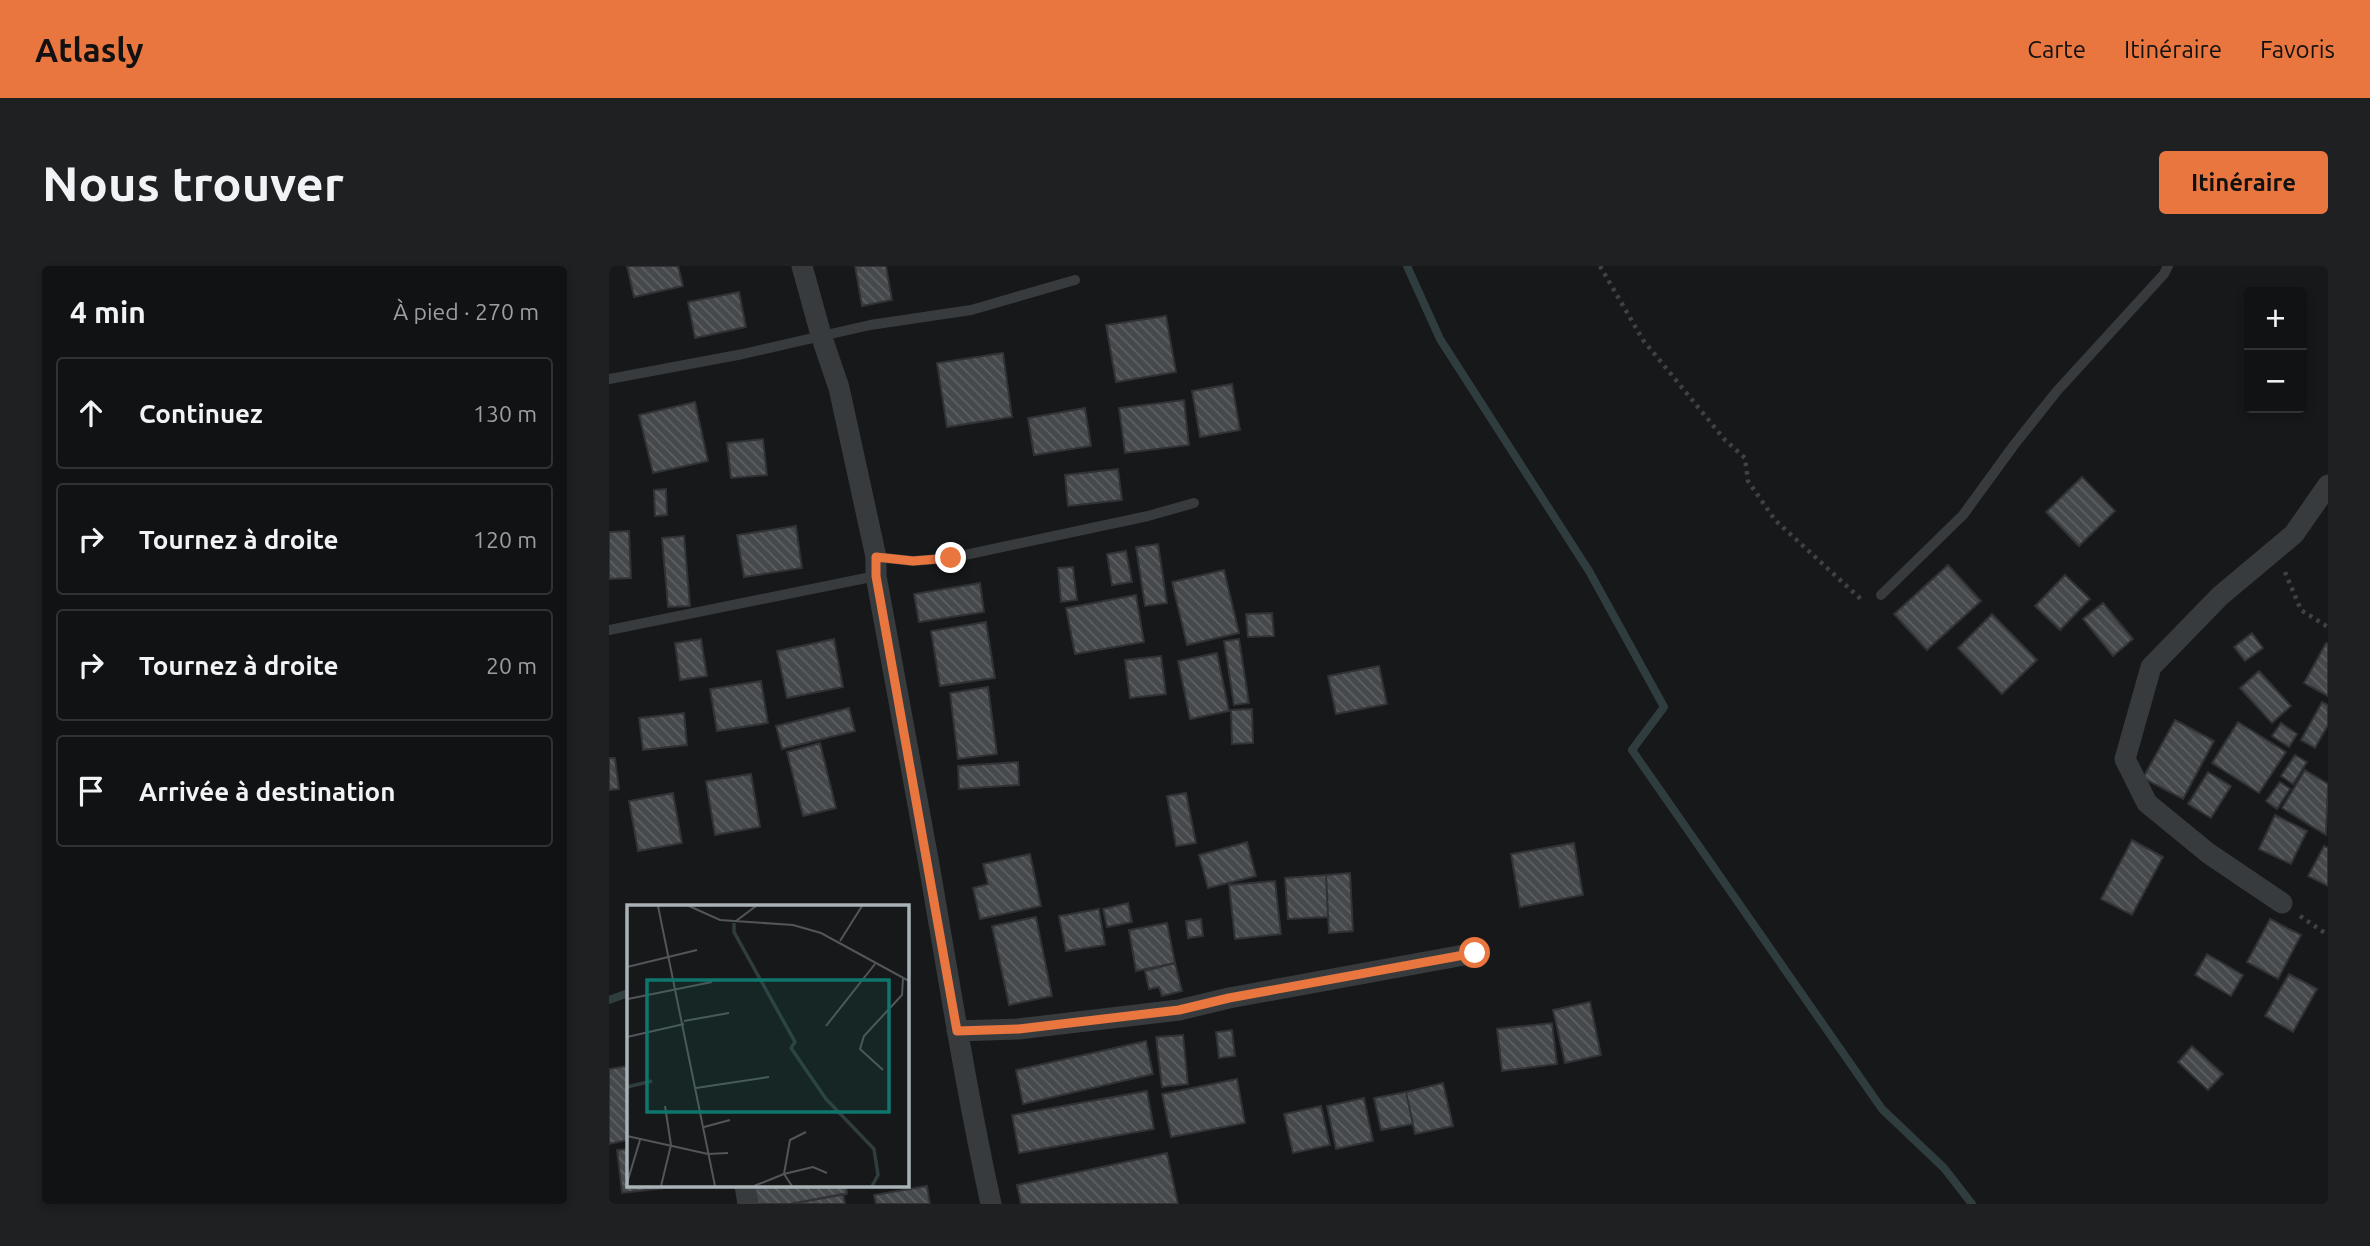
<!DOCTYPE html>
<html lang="fr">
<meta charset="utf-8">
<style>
body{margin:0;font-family:Ubuntu,sans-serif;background:#1e2021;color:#f1f3f6}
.controls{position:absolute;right:21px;top:21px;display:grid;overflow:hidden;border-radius:7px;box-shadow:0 4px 10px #0003}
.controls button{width:63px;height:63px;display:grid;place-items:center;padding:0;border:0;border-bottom:2px solid #303233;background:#111213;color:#f1f3f6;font:35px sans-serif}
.stop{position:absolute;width:21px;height:21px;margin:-16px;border:5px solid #e9753f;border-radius:50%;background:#fff}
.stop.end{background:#e9753f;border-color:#fff;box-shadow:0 2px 7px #0008}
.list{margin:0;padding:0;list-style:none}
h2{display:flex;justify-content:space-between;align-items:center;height:91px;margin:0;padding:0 28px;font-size:30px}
h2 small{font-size:23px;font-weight:400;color:#9c9ea0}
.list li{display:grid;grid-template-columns:46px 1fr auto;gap:21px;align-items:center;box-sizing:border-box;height:112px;margin:0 14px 14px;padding:0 14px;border:2px solid #303233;border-radius:7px}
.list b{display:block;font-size:26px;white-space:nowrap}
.list em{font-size:23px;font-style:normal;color:#9c9ea0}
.icon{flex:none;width:38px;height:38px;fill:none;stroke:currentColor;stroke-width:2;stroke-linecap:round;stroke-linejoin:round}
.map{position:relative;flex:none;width:1719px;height:938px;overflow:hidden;border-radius:7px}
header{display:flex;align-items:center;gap:42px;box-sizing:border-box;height:98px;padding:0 35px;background:#e9753f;color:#111}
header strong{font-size:33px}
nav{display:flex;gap:38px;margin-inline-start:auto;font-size:24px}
.intro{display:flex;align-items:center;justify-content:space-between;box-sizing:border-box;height:168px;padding:0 42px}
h1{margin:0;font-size:49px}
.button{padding:18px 32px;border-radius:7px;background:#e9753f;color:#111;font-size:24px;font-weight:700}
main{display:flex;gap:42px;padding:0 42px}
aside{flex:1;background:#111213;border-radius:7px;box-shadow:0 4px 10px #0003}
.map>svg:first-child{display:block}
</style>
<header>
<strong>Atlasly</strong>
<nav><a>Carte</a><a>Itinéraire</a><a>Favoris</a></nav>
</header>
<div class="intro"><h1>Nous trouver</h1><a class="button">Itinéraire</a></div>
<main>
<aside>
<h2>4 min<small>À pied · 270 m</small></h2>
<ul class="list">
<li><svg class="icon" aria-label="ahead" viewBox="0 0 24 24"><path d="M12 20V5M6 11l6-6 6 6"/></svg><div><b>Continuez</b></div><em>130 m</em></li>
<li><svg class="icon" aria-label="right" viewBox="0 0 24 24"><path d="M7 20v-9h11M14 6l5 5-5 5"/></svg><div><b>Tournez à droite</b></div><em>120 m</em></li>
<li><svg class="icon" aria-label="right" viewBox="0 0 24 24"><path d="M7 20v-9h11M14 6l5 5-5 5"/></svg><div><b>Tournez à droite</b></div><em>20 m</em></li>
<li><svg class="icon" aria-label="arrive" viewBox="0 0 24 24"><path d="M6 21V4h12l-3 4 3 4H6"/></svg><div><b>Arrivée à destination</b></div></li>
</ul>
</aside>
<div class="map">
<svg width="1719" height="938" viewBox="0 0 1719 938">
<defs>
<pattern id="building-back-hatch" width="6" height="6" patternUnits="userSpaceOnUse" patternTransform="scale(1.75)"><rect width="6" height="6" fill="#46494c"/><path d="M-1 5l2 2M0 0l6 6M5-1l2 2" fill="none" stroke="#5e6164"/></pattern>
</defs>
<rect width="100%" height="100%" fill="#171819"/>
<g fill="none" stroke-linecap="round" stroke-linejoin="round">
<path stroke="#303d3e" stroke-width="8" d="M798,0L831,73L980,305L1055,441L1023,484L1273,843L1335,902L1363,938
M0,734L19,727"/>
</g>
<path fill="url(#building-back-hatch)" stroke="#313235" stroke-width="2" d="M18,0H69L74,20L25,31Z
M246,0H277L283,34L253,40Z
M130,26L137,61L86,72L79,36Z
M557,50L567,106L507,116L497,59Z
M394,87L403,151L338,161L328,97Z
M623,118L631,164L591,171L583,125Z
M575,134L580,179L516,187L510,142Z
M86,136L99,195L44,207L30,149Z
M476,142L482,180L425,189L419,152Z
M154,173L158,209L122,212L118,177Z
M509,203L513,234L459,240L456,209Z
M1473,211L1506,245L1470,280L1437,246Z
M57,223L58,249L46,250L45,224Z
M187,260L193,302L135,311L128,269Z
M20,265L22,312L0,313V266Z
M75,270L81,340L59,341L53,272Z
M549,278L558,337L536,340L527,281Z
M517,285L523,316L503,319L498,288Z
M1339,299L1372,335L1318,384L1285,348Z
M464,301L468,334L452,336L449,302Z
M615,304L630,367L578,379L563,316Z
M1456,309L1481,333L1451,364L1426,340Z
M371,317L375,346L310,356L305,328Z
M527,329L535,376L466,388L457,342Z
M1494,337L1524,373L1504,390L1474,353Z
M663,347L665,370L639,371L637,348Z
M1383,348L1428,394L1393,428L1349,382Z
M377,356L386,412L331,420L322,365Z
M1643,367L1654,382L1636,395L1625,381Z
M92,373L98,410L71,414L66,377Z
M225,373L234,421L178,432L168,385Z
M630,373L640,437L625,439L615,375Z
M1717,377L1719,378V430L1695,417Z
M608,387L620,445L581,453L569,395Z
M552,390L557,428L521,432L516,394Z
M770,400L778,438L727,448L719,410Z
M1650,405L1682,440L1663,457L1631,422Z
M152,415L159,457L108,465L101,423Z
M379,421L388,488L349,493L341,427Z
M1713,436L1719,439V459L1706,482L1692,474Z
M240,442L246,465L173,483L167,460Z
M643,443L644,477L623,478L622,444Z
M75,447L78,479L34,484L30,452Z
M1566,454L1605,475L1574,533L1534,512Z
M1629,456L1677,486L1650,527L1603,497Z
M1672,457L1688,468L1680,481L1663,470Z
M211,477L227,542L194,550L178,486Z
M1686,489L1698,496L1684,518L1672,510Z
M0,492H6L10,523L0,524Z
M409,496L410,519L350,523L349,500Z
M1696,504L1719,518L1717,569L1673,542Z
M1599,506L1622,520L1602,552L1579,538Z
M142,508L151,561L106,569L97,515Z
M1671,516L1681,523L1668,543L1657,535Z
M64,527L73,577L29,585L20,535Z
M577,527L587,577L567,580L558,530Z
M1666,549L1698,565L1682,598L1650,583Z
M1523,574L1554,591L1523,649L1492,633Z
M638,576L647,610L599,622L590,589Z
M965,577L974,629L911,641L902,588Z
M1715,580L1719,582V620L1699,610Z
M421,588L432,640L371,653L364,622L379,618L374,598Z
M741,607L744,665L720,667L717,609Z
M717,609L719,651L679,653L676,612Z
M666,615L672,668L626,673L620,619Z
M519,637L523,656L498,661L494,643Z
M490,643L496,679L457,685L450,650Z
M427,651L443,730L400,739L383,660Z
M592,653L594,670L579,672L577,655Z
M1661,653L1692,669L1669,713L1638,696Z
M558,657L566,697L527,705L520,664Z
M1598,688L1634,709L1622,730L1586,709Z
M566,697L573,725L553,730L550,721L540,723L536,705Z
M1680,708L1708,723L1684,766L1656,750Z
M981,736L992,789L956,797L944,744Z
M943,757L948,798L893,805L888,763Z
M623,764L626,790L610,792L607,766Z
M574,769L579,818L553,821L547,771Z
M537,775L544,808L414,838L407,804Z
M1583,780L1614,808L1599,824L1569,796Z
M19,800V874L0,878V803Z
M628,813L636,857L562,871L553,828Z
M834,817L844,860L806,868L797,826Z
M538,825L545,863L410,887L403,849Z
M797,826L804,858L772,864L765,832Z
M755,832L764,875L727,883L718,840Z
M712,840L721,879L684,887L675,848Z
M19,883V919H65V921L13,927L8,884Z
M558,887L569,938H412L408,919Z
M144,919H237L238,928L181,938H147Z
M318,920L321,938H267L265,929Z
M234,928L236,938H181Z"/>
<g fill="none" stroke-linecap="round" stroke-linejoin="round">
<path stroke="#3e4245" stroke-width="4.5" stroke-dasharray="3.5 5" stroke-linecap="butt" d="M991,0L1034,74L1116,174L1136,192L1139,215L1166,254L1255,336
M1676,306L1692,344L1719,361
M1691,650L1719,669"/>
<path stroke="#383b3e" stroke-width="10" d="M0,113L134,88L261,59L362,44L466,14
M267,291L304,295L342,292L539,250L585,237
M1272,329L1354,249L1405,179L1448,125L1555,8L1559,0
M0,364L267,310"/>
<path stroke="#383b3e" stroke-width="21" d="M193,0L212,69L230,122L267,291V310C284,405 302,499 319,593C339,708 357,824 382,938
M1673,637L1599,587L1538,537L1516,493L1542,401L1611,330L1685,268L1719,219
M348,765L409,763L570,744L620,732L866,687
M136,919L139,938"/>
</g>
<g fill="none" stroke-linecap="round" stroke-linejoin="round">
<path stroke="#e9753f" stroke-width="9" d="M342,292L304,295L267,291V310L348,765L410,763L570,744L620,732L866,687"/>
</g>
<g transform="translate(18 639)">
<rect width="282" height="282" fill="#171819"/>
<path fill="none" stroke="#303d3e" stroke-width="3.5" d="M107,18V27L168,137L164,143L199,194L247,244L251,270L245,281M0,182L25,176"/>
<path fill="none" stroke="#525659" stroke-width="2" d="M31,1L88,281M62,1L93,15L166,20L194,28L282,76M109,16L129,1M213,36L235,1M0,62L70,45M1,94L85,77M57,116L102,108M199,121L248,59M0,132L57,119M256,165L233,144L237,131L275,90L276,73M69,183L142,172M77,222L103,215M0,231L81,249L101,248M0,278L13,235M34,281L44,240L38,201M127,281L157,269L163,235L179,227M165,281L157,269L186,262L200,268"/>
<path fill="#0f766e" fill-opacity="0.15" stroke="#0f766e" stroke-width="3.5" d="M20,75H262V207H20Z"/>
<rect width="282" height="282" fill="none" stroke="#aab3b8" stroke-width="3.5"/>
</g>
</svg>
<div class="controls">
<button>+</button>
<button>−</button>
</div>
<div class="stop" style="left:866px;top:687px"></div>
<div class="stop end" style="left:342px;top:292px"></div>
</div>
</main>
